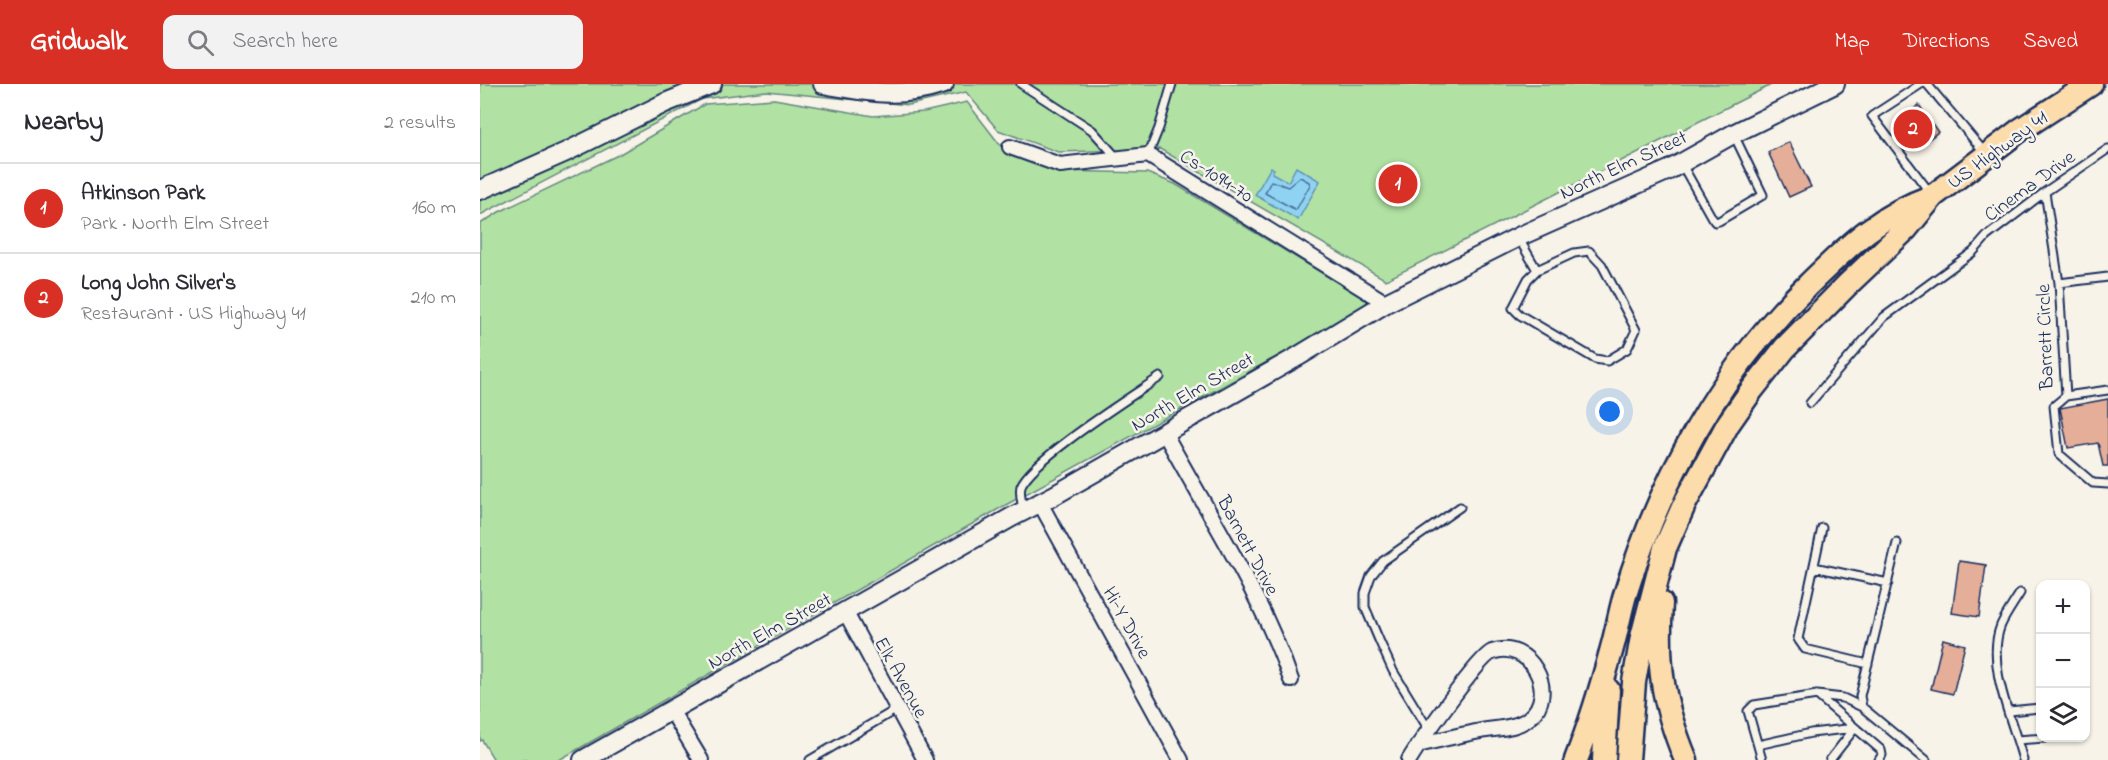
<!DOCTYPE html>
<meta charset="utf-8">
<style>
body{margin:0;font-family:"Indie Flower",sans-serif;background:#f2f2f3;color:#2b2b33}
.controls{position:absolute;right:18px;bottom:18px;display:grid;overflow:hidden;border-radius:12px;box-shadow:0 2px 4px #0004}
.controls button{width:54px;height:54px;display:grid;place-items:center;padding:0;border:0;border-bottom:2px solid #e1e1e2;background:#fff;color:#2b2b33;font:30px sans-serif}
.you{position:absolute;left:1130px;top:328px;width:21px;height:21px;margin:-15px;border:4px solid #fff;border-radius:50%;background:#1a73e8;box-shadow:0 0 0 9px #1a73e833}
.badge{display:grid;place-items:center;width:39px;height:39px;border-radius:50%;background:#d93025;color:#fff;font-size:20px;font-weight:700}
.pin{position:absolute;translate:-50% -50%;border:3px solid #fff;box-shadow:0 2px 6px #0006}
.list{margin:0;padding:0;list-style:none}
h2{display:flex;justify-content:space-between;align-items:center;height:78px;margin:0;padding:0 24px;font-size:26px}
h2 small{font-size:20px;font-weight:400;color:#7c7c81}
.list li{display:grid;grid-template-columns:39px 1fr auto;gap:18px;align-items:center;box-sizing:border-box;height:90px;padding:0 24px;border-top:2px solid #e1e1e2}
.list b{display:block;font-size:22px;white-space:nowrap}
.list p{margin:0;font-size:20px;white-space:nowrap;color:#7c7c81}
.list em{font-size:20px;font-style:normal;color:#7c7c81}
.icon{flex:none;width:33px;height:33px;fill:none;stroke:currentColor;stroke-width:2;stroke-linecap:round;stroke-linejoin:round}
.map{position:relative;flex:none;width:1628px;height:676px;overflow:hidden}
header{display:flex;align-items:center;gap:36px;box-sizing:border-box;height:84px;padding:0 30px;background:#d93025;color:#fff}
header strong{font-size:28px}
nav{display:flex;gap:33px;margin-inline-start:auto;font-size:21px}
.search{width:420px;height:54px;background:#f2f2f3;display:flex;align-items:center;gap:15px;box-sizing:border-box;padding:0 21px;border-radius:12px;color:#7c7c81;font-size:22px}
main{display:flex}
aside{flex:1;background:#fff}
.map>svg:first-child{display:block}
</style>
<header>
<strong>Gridwalk</strong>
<div class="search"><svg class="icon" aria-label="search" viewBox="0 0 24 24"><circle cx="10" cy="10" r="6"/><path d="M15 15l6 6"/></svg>Search here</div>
<nav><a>Map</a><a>Directions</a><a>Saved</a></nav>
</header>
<main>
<aside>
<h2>Nearby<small>2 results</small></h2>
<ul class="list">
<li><span class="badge">1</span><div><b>Atkinson Park</b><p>Park · North Elm Street</p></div><em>160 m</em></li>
<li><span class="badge">2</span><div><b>Long John Silver's</b><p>Restaurant · US Highway 41</p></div><em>210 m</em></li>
</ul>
</aside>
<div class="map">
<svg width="1628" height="676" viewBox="0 0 1628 676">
<rect width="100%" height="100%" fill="#f7f3e8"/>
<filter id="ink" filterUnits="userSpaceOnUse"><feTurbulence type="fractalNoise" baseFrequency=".0167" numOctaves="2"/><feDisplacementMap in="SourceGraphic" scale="12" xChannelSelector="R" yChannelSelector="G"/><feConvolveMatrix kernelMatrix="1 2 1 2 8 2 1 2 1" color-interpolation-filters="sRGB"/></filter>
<g filter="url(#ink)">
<path fill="#b1e2a3" stroke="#668880" stroke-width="1.5" d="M0,0H1293L906,196L680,65L578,68L518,46L486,8L429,21L286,7L222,15L0,131Z
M294,15L393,32L444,28L487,18L527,70L577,87L667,89L695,100L893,220L522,423L79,676H14L2,656L0,657V140L19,128L140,70L225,20Z"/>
<path fill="#90d2f1" stroke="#6191b6" stroke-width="1.5" d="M791,83L794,85L792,89L808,98L816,83L840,97L818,136L775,111Z"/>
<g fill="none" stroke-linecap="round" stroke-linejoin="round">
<path stroke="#4a7099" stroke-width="1.5" d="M820,93L829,98L830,101L816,126L785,109L791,97L808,103Z"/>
</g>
<path fill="#e4ae98" stroke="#1b2f5e" stroke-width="1.5" d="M1439,21L1458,48L1439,63L1436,59L1430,63L1415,43L1430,32L1428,29Z
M1309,58L1331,103L1309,113L1288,68Z
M1628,315V382H1623L1618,359L1588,364L1580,324Z
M1479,477L1506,481L1499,533L1472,529Z
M1463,555L1485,561L1473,610L1451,605Z"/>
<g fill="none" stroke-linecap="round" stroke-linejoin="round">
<g stroke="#1b2f5e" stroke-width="11">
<path id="service" d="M541,0L612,46L638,75
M1441,0L1392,32L1451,110
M1447,0L1505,69
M668,71L679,44L692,0
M1201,79L1232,134L1235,138L1239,137L1283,111L1254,51
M1565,108L1579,199L1586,312L1574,322L1579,370L1613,399L1628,400
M1038,153L1057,186L1048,195L1033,224L1040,231L1115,275L1127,277L1147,265L1156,246L1122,181L1109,167L1094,169L1057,186
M1579,199L1628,193
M1586,312L1628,306
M1330,319L1404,233L1493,168L1507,152L1565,108L1628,65
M543,425C542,418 539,409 541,402C552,375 651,313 680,293
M1342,444L1318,555L1325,565L1388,580
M1417,459L1380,612L1382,623L1446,676
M1334,483L1408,499
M1540,509C1534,519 1526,530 1521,541C1505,580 1533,637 1543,676
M1337,611L1401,666L1402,671L1399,676
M1529,627L1560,624
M949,646L913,587L899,556L885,523V509L891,492L903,477L980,423
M1537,656L1565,654
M1278,661L1331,649L1375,644
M330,676L417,625
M1282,676L1268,627L1274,621L1337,611L1363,614L1382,623
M1350,676L1375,644"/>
</g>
<g stroke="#1b2f5e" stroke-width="18">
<path id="minor" d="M530,63L580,81L668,71L906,219
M684,348C728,430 780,507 811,596
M560,419L701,676
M366,529L445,676
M191,626L221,676
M929,676C940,658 998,574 1012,568C1049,554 1080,609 1049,634C1036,645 1016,644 1001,647C980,651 959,656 938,661"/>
</g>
<g stroke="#1b2f5e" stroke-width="22">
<path id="tertiary" d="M343,0C389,8 419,15 464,0
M0,106L86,68L185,19L232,0
M103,676L532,433L573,412L817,273L906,219L1038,153L1189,86L1253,50L1355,0"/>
</g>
<g stroke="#1b2f5e" stroke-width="27">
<path id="trunk" d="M1181,519C1177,581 1182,618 1206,676
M1096,676C1110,640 1122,601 1132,564C1137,546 1140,528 1145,511C1181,394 1241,286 1328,201C1369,161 1397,132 1453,112
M1124,676L1128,606
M1148,676L1154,598L1162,553L1185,464L1204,421L1248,340L1271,307L1305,264L1367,201L1426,145L1453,112L1540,46L1611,0"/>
</g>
<use href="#service" stroke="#f7f3e8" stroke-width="7"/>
<use href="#minor" stroke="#f7f3e8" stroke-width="14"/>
<use href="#tertiary" stroke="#f7f3e8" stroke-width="18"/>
<use href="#trunk" stroke="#fddcac" stroke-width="22"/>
</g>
</g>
<g text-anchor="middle" stroke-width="5" stroke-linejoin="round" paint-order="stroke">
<g font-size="20" fill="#1b2f5e" stroke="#f7f3e8">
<text transform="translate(1517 65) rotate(-36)" y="7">US Highway 41</text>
<text transform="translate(1143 80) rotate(-25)" y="7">North Elm Street</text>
<text transform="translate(737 91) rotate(32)" y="7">Cs-1094-70</text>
<text transform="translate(1549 101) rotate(-36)" y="7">Cinema Drive</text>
<text transform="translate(1564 253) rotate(-92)" y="7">Barrett Circle</text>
<text transform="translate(712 307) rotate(-30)" y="7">North Elm Street</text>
<text transform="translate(769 461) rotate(62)" y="7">Barnett Drive</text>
<text transform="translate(648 538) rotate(61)" y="7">Hi-Y Drive</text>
<text transform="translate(289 546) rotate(-29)" y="7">North Elm Street</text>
<text transform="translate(422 593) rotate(61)" y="7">Elk Avenue</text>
</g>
</g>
</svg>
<div class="controls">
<button>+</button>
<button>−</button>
<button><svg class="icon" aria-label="layers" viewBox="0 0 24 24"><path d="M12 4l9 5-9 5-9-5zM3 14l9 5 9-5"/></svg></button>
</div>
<div class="you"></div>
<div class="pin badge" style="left:918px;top:100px">1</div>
<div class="pin badge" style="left:1433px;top:45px">2</div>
</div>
</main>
